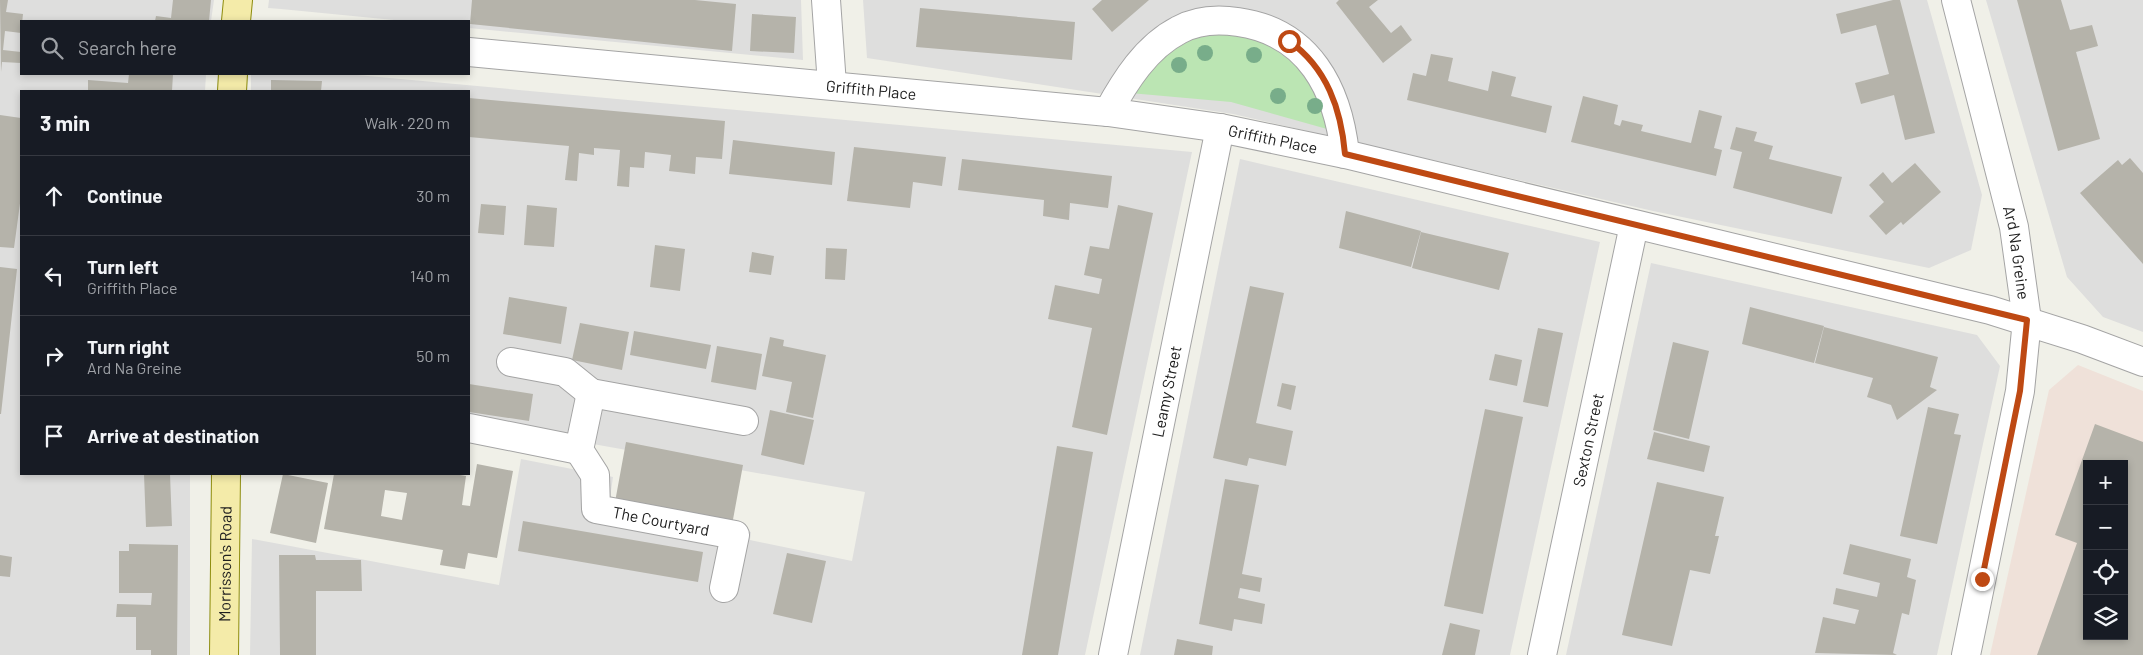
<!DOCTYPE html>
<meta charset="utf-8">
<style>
body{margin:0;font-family:Barlow,sans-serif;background:#242831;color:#f1f3f6}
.controls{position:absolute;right:15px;bottom:15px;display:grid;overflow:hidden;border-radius:0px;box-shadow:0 2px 8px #0003}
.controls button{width:45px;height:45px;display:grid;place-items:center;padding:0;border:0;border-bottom:1px solid #363941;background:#171b24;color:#f1f3f6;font:25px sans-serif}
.stop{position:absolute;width:15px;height:15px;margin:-11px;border:4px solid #be4913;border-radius:50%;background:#fff}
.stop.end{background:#be4913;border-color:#fff;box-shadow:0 1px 5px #0008}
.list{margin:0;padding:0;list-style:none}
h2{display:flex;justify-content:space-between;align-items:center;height:65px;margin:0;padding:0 20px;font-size:21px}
h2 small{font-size:16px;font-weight:400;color:#9ea1a6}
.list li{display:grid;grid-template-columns:32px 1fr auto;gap:15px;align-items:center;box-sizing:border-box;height:80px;padding:0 20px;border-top:1px solid #363941}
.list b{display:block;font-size:19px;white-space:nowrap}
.list p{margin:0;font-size:16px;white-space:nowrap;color:#9ea1a6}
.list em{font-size:16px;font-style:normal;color:#9ea1a6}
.icon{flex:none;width:28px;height:28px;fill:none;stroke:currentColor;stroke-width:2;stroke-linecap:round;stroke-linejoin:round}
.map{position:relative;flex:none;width:2143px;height:655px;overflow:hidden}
.search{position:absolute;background:#171b24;box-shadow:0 2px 8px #0003;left:20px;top:20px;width:450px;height:55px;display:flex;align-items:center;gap:12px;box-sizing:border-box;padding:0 18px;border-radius:0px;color:#9ea1a6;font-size:19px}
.panel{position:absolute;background:#171b24;box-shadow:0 2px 8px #0003;left:20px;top:90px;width:450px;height:385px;border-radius:0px}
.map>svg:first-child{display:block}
</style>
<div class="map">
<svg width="2143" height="655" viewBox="0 0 2143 655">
<rect width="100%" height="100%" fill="#f0f0e8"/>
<path fill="#dededd" d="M0,0H214L211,21H21V74H206L205,91H21V474H190V655H0Z
M269,0H801L803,60L469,28V21H404L281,9L268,8Z
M863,0H1927L1982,195L1971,250L1929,268L1653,211L1233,114L867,58Z
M1986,0H2143V332L2103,317L2067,277Z
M251,74H346L1192,152L1085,655H250L252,539L499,585L521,459L613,477L609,505L751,532L750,540L852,561L865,492L469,422V91H251Z
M1240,159L1600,242L1510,655H1140Z
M1651,263L1977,335L2000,366L1937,655H1566Z"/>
<path fill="#efe1d9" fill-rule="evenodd" d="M2078,365L2143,391V655H1990L2049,390ZM2087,464H2124V636H2087Z"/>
<path fill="#bbe5b3" d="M1227,33L1263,41L1295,64L1322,102L1327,129L1231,102L1130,93L1163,56L1194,38Z"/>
<path fill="#b5b3aa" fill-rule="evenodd" d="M0,0H8L6,12L23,14L21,33L5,31L3,50L21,52V63L2,62L1,72Z
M173,0H211L209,21H155L156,16L171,18Z
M472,0H695L736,4L732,51L470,24Z
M1102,0H1149L1112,32L1092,9Z
M1339,0H1378L1369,7L1391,33L1401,25L1412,40L1383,63L1336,3Z
M1893,0H1900L1935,133L1905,140L1894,95L1861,104L1855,83L1889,74L1876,25L1841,34L1836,14Z
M2017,0H2061L2070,30L2092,25L2098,46L2076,52L2100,139L2058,151Z
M920,8L1075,22L1072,60L916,47Z
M752,14L796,17L794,53L750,51Z
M1431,54L1453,58L1448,81L1488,91L1492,71L1516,77L1511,96L1552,106L1546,133L1407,100L1413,73L1426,76Z
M129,74H173L172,91H88V80L128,83Z
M271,80L322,81L321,91H271Z
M1583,96L1618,105L1614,124L1620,126L1622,120L1643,125L1641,131L1691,143L1699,110L1722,116L1714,148L1722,150L1716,176L1571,142Z
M469,98L725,121L722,159L696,157L695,174L669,171L671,155L645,152L644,168L630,167L629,187L617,186L620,150L594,148V155L579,153L577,181L565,180L569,146L469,137Z
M0,115L21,118V196L14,248L0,247Z
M1736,127L1757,132L1754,141L1773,146L1769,159L1842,177L1832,214L1733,188L1742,152L1730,149Z
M733,140L835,152L832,185L729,174Z
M854,147L946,157L942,186L913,182L910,208L847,201Z
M2130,158L2143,173V264L2080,193L2118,160L2122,165Z
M962,159L1112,176L1108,208L1070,203L1069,220L1043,216L1044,200L958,190Z
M1915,163L1941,192L1903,225L1901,222L1886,235L1869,216L1884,202L1869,185L1883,172L1892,183Z
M481,204L506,206L504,235L478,233Z
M527,205L557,208L554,247L524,245Z
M1118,205L1153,213L1107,435L1072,427L1092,328L1048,319L1055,285L1099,294L1102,279L1084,275L1090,246L1109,249Z
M1346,211L1421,231L1411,267L1339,248Z
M1421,232L1509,253L1499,290L1412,268Z
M655,245L685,249L680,291L650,287Z
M826,248L847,249L845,280L825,279Z
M752,252L774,256L771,275L749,272Z
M0,267L17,269L1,414H0Z
M1250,286L1284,293L1256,423L1293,431L1286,466L1249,458L1247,466L1213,458Z
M509,297L567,307L561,344L503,334Z
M1750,307L1824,326L1814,363L1742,344Z
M580,323L629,332L622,370L572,360Z
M1824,327L1938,357L1930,387L1937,390L1897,420L1891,405L1867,397L1873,378L1815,363Z
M1538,328L1563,333L1548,407L1523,402Z
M634,331L711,345L706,369L630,355Z
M770,337L784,340L783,346L826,355L813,418L786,412L792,382L762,376Z
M1673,342L1709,351L1689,439L1653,430Z
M717,346L762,354L756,390L711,382Z
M1495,354L1522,360L1517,386L1489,380Z
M1282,383L1296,386L1291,410L1277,406Z
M469,384L533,394L529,421L469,412Z
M1928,407L1959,414L1954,434L1961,435L1937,544L1900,536Z
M1485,409L1523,417L1483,614L1444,606Z
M770,410L814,420L804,465L761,455Z
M2095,424L2143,442V655H2037L2077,543L2055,535ZM2087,464H2124V636H2087Z
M1654,432L1710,446L1704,472L1647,459Z
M626,442L743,465L732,525L615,502Z
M1057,446L1093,452L1058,655H1022Z
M477,464L513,471L497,558L468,553L465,569L440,565L443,550L324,529L334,474H454L466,476L462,505L470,506ZM385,490L407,493L402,520L381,516Z
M144,474H170L172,526L146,527Z
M283,474L328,483L316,543L270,533Z
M1225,479L1259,485L1242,574L1262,578L1260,592L1240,588L1238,598L1265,604L1262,624L1234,619L1232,631L1199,624Z
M1657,482L1724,497L1715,536H1719L1710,574L1690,570L1672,646L1622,635Z
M523,521L703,552L698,582L518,551Z
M129,544L178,545L177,655H151V650H136V617H116L117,604L151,605L152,593H119V551H129Z
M1850,544L1911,559L1907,577L1916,580L1909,615L1902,613L1893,653L1897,655L1815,653L1823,617L1855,624L1859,610L1833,604L1836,588L1877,597L1880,583L1843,574Z
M787,553L826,561L812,623L773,614Z
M0,555L12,557L10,577L0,576Z
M279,555H315L316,560H361L362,591H316V655H280Z
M1450,623L1480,630L1475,655H1442Z
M1177,639L1213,646L1212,655H1174Z"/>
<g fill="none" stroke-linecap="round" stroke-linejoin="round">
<g stroke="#a4a4a4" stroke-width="30">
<g id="minor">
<path d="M826,0L832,85"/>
<path id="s1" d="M1956,0L2014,227L2027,320L2020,391L1966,655"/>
<path id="s2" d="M469,52L1108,112L1220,128L1345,154L1990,310L2082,339L2143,362"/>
<path d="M1108,112C1125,81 1146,47 1179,30C1197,20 1218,19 1238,22C1309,32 1338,89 1345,154"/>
<path d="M511,362L565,372L591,393"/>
<path d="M469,428L579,450"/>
<path d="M724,588L735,535L596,509L595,475L579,450L591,393L744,421"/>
<path id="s3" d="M1113,655L1220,128"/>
<path id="s4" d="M1542,655L1634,225"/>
</g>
</g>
<g stroke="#8e8d0e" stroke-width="30">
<g id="major">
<path d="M236,21L238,0"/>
<path d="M232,91L233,74"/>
<path id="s5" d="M224,655L226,474"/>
</g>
</g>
<use href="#minor" stroke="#fff" stroke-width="28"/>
<use href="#major" stroke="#f4eba9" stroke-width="28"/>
</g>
<g fill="#78ad8a">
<circle cx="1205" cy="53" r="8"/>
<circle cx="1254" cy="55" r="8"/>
<circle cx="1179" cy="65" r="8"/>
<circle cx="1278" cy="96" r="8"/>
<circle cx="1315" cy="106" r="8"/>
</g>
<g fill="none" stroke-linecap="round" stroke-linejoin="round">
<path stroke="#be4913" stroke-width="6" d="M1289,41C1327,68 1341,109 1345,154L2027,320L2020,391L1982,579"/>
</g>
<g text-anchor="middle" stroke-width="4" stroke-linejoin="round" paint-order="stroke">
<g font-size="16" fill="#202020" stroke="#fff">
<text dy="6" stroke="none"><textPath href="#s2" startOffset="404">Griffith Place</textPath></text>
<text dy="6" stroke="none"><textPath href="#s2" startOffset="809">Griffith Place</textPath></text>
<text dy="6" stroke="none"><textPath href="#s1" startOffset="260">Ard Na Greine</textPath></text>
<text dy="6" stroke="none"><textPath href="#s3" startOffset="269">Leamy Street</textPath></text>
<text dy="6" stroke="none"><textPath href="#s4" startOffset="220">Sexton Street</textPath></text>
<text transform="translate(661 521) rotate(11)" y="6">The Courtyard</text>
<text dy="6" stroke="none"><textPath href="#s5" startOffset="91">Morrisson's Road</textPath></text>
</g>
</g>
</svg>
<div class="controls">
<button>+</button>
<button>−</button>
<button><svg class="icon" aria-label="locate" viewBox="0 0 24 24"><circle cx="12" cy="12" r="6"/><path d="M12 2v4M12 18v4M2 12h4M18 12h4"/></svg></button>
<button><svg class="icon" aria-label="layers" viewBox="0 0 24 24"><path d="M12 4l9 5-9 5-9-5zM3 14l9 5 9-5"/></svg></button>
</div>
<div class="stop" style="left:1289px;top:41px"></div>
<div class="stop end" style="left:1982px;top:579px"></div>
<div class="search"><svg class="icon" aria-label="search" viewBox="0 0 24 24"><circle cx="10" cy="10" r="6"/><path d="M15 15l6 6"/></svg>Search here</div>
<section class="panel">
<h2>3 min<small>Walk · 220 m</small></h2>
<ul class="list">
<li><svg class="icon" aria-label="ahead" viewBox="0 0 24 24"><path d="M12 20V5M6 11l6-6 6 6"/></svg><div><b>Continue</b></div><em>30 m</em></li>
<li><svg class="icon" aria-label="left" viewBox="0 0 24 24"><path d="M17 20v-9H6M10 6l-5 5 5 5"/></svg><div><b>Turn left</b><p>Griffith Place</p></div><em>140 m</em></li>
<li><svg class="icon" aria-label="right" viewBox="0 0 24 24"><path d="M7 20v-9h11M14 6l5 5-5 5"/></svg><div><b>Turn right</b><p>Ard Na Greine</p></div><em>50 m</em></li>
<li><svg class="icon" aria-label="arrive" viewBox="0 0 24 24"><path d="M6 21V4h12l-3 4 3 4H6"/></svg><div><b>Arrive at destination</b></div></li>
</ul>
</section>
</div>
